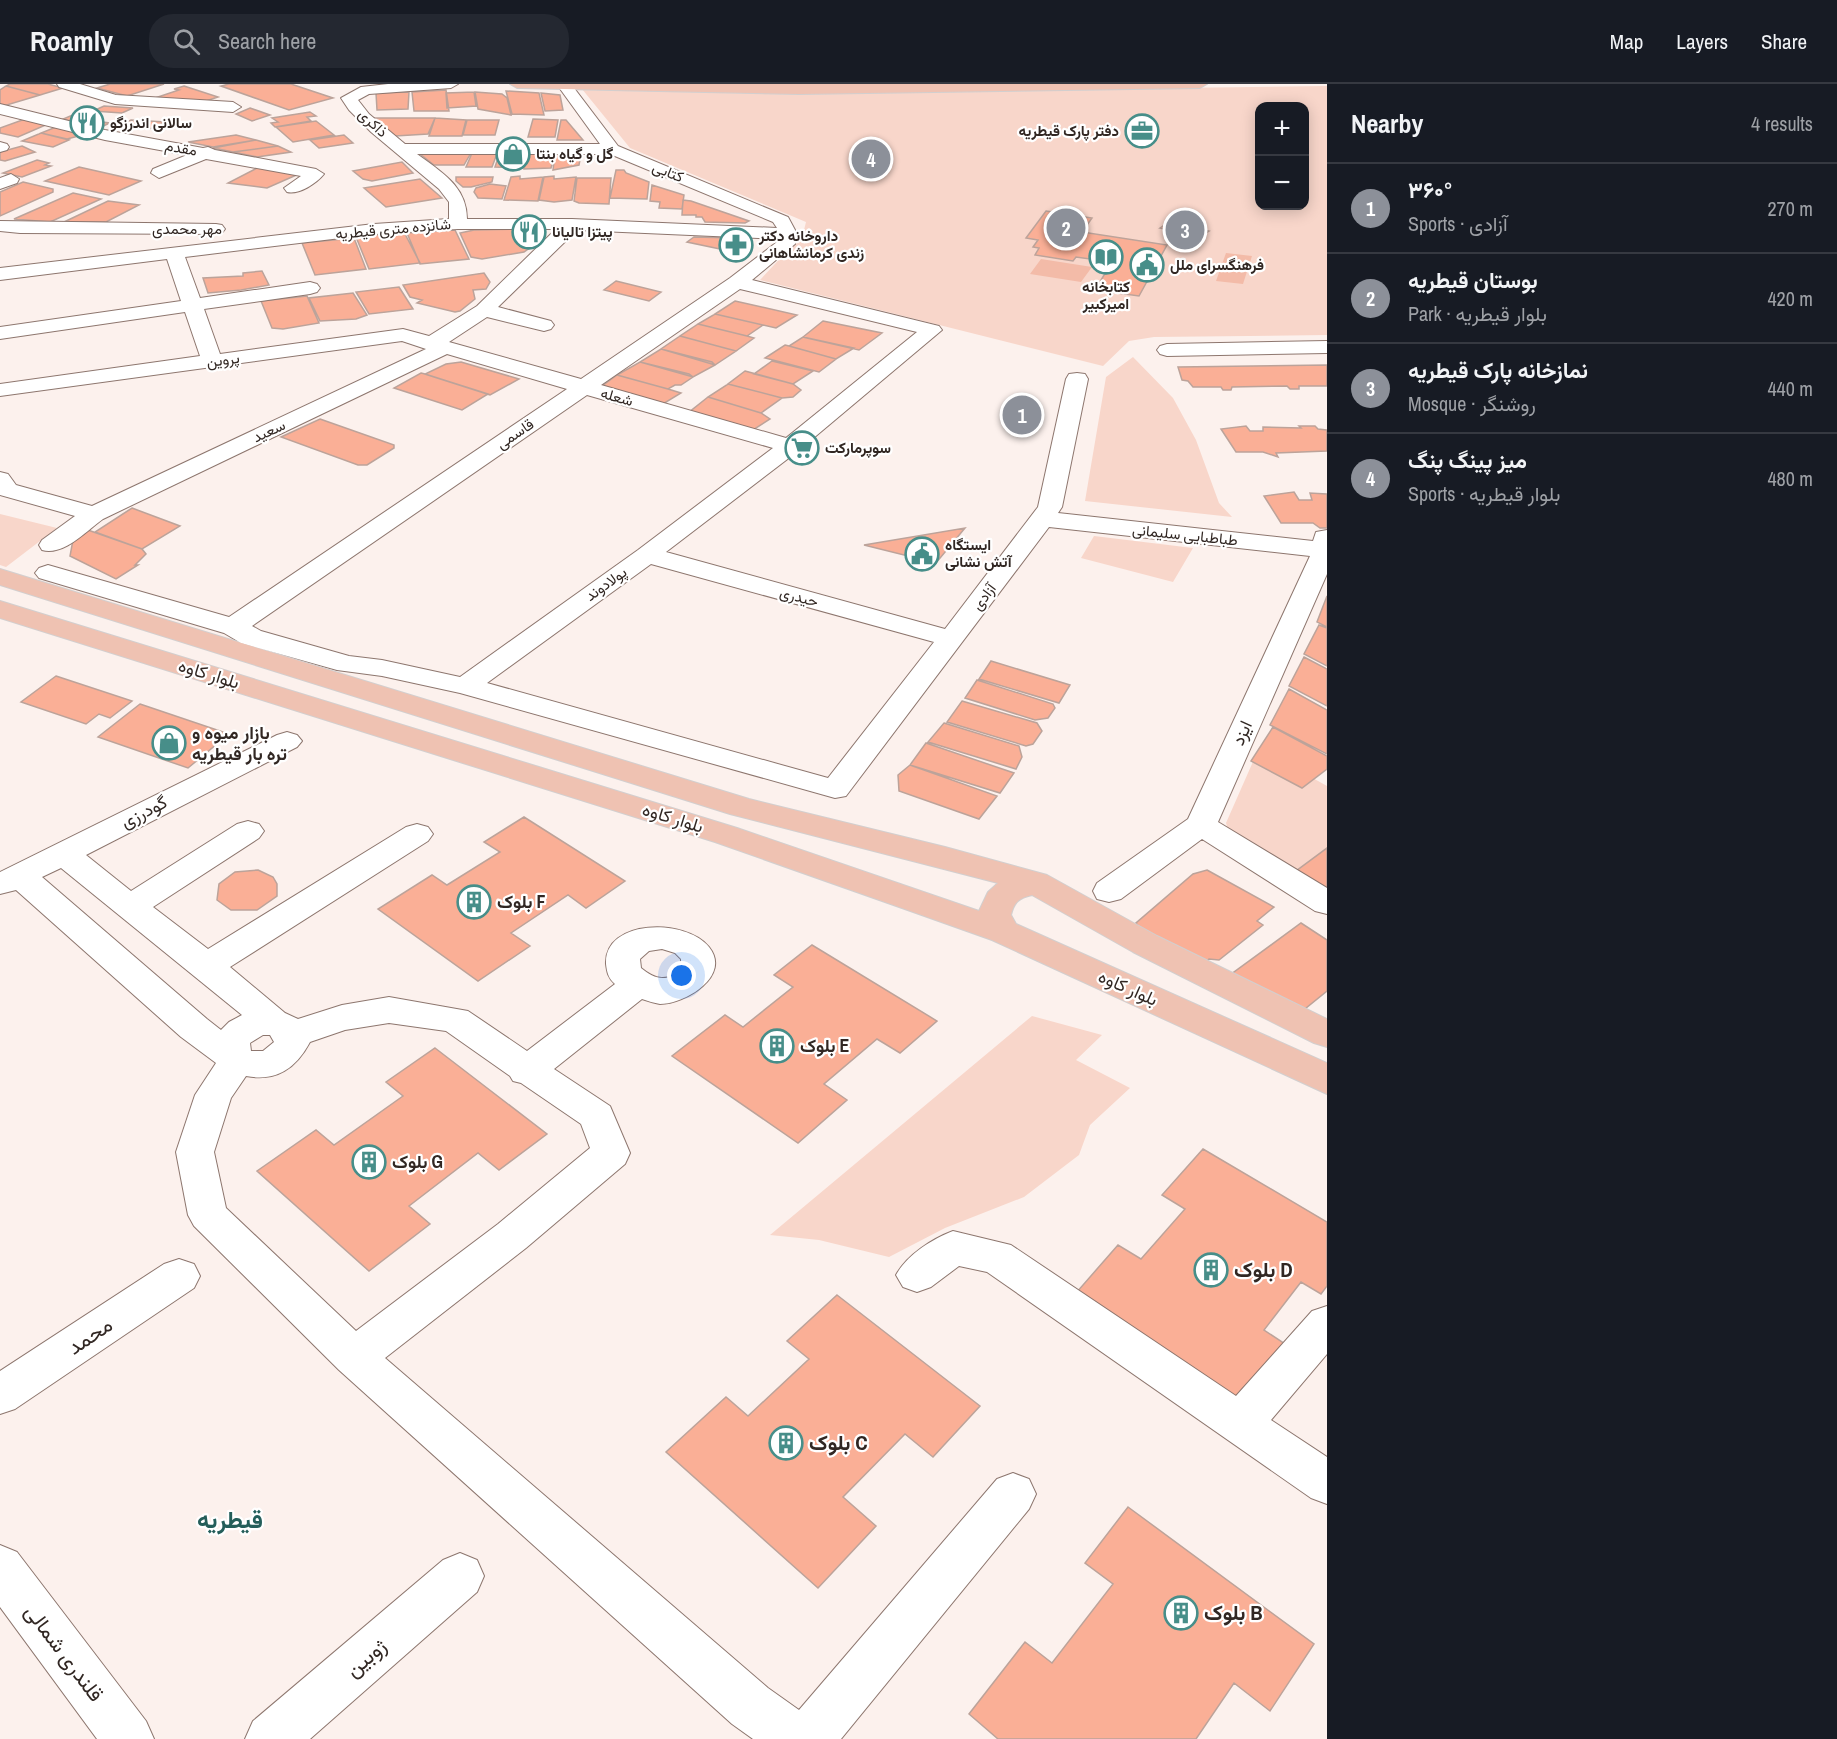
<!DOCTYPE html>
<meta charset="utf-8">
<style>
body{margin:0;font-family:"Archivo Narrow",Vazirmatn,sans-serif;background:#242831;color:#f1f3f6}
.controls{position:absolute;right:18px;top:18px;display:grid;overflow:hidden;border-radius:12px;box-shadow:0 3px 15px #0003}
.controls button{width:54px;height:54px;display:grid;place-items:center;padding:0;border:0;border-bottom:2px solid #363941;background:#171b24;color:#f1f3f6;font:30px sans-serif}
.you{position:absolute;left:682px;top:892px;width:21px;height:21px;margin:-15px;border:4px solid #fff;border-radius:50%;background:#1a73e8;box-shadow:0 0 0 9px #1a73e833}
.badge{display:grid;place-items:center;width:39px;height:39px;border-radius:50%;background:#8c9099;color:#fff;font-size:20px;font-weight:700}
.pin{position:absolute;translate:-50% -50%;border:3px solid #fff;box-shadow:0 2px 6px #0006}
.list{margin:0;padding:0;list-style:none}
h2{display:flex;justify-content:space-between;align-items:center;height:78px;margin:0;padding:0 24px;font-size:26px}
h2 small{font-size:20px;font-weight:400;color:#9ea1a6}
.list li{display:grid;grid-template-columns:39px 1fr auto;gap:18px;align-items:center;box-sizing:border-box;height:90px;padding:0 24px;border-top:2px solid #363941}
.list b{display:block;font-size:22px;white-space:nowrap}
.list p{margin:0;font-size:20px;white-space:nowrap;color:#9ea1a6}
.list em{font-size:20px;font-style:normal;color:#9ea1a6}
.icon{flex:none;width:33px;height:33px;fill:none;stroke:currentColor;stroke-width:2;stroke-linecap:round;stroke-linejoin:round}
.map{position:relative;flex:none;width:1327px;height:1655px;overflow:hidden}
header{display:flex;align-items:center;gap:36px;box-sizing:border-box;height:84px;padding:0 30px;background:#171b24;border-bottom:2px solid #363941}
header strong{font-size:28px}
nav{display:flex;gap:33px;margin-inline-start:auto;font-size:21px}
.search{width:420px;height:54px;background:#242831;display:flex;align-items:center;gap:15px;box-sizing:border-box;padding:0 21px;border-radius:24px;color:#9ea1a6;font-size:22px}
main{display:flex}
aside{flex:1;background:#171b24}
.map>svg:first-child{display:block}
</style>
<header>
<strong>Roamly</strong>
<div class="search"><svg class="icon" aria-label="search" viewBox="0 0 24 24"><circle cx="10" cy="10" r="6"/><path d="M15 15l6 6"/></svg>Search here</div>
<nav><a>Map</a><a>Layers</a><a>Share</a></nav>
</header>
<main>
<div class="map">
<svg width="1327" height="1655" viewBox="0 0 1327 1655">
<rect width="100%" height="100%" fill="#fcf1ed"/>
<path fill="#f8d6ca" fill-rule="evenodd" d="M1327,2V251L1154,253L1129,257L1103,282L760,196L803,150L806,138L630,64L582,5L790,9ZM1260,22H1304V122H1260Z
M1133,273L1173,314L1196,356L1219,419L1232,433L1085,417L1106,293Z
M0,430L57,444L6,483L0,481Z
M1094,452L1193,464L1173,498L1081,474Z
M1259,664L1327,702V764L1295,788L1230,751L1226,739Z
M1032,932L1102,951L1076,976L1130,1004L1090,1041L1079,1071L1024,1113L945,1144L889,1173L819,1156L770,1151Z"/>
<path fill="#f3bba8" d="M1226,169L1252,172L1243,200L1216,197Z
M1041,175L1092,183L1081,198L1030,190Z"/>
<path fill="#faaf96" stroke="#bca39a" stroke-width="1.5" d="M10,0H48L63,4L40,11L6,2Z
M110,0H164L127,12L97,4Z
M229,0H291L333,14L289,26L221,2Z
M6,2L40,11L0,23V6Z
M184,2L218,13L203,18L149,16L179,6L174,5Z
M446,6L449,27H414L412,8Z
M506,7L539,9L544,31L512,30Z
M409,8L408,25L377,26L376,9Z
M474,8L476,22L447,24L446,9Z
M475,8L502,10L507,14L511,31L478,25Z
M541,9L560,11L563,26L545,27Z
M104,22L133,24L122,29L93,27Z
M250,24L270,31L252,37L236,30Z
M310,28L316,32L307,33L311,37L275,43L271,39L278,38L272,34Z
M75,30H94L77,39L63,35Z
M372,34H435L428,50L395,52Z
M435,34L466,36L462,52H429Z
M25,35L48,40L18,53L0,49V44Z
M533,35L558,36L555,53H528Z
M131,36L166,38L149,45L120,42Z
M467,36H499L495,51H463Z
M561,36H566L583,56H557Z
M94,37L110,39L99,44L85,41Z
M316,37L334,51L293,58L276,43Z
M56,43L83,51L67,55L41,49Z
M41,49L69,56L53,63L22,57Z
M236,51L256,56L213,63L188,58Z
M344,51L353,59L319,64L310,56Z
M256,56L278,62L233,68L213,64Z
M22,62L35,68L5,77L0,76V68Z
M278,62L291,68L257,73L233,68Z
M472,67L464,81H434L420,70Z
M473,67H498L492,83H466Z
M500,68H527L523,84L495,83Z
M528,68L555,69L551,84L524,85Z
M555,69L581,70L579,81L553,86Z
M37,76L49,79L45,81L51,82L22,93L3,89Z
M402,78L413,89L372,97L363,95L353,87Z
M261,82L301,89L267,104L228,99Z
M79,83L141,97L109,111L45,97Z
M616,86H624L626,89L649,98L647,115L610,114Z
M520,92V95L543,93L538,117L504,116L511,93Z
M554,92V95L576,93L572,116L554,118L539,116L544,93Z
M456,93H493L492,98L471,103H463L456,97Z
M577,94H611L609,120L579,119L574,117Z
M420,95L442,114L386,123L364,104Z
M23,98L53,105V108L0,132V108Z
M490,100L506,102L502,115L478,114L474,108L476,104Z
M652,101L684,111L682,125L659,124L660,118L650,117Z
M73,109L101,115L50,138L14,135Z
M683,116L691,117L749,137L745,139L705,138L702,133H696V131H682Z
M108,117L139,121L106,138H64Z
M1046,127L1092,134L1082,148L1167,161L1139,212L1095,206L1112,178L1076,173L1073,177L1035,171L1039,164L1033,163L1038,156L1026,154Z
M1169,138L1209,147L1201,152L1160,144Z
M524,145L535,160L524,168L482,175L471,173L460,149L474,146Z
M455,146L469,175L420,180L407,149Z
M404,148L420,179L369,185L356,153Z
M694,153L735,154L750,157L734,168L687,158Z
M354,154L366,185L315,191L302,159Z
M262,187L269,201L241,206L208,209L203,194L243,192V189Z
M484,189L490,198L486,205L473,206L475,215L460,227L455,228L417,219L422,216L410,213L403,201Z
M616,197L661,208L649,217L604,206Z
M399,203L413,225L369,230L356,208Z
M353,209L367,231L356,235L320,237L309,214Z
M307,212L319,239L283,245L272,244L261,217Z
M735,217L797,231L776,244L715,230Z
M715,230L763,241L747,252L698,240Z
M823,237L882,249L859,266L803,253Z
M698,240L747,252L754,254L736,267L680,252Z
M680,252L736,267L715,281L661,265Z
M803,253L854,264L836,275L789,262Z
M785,261L789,262L836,275L819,288L765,274Z
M661,265L712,278L715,281L693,293L640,278Z
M772,277L813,287L793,300L754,290Z
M461,278L519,295L490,311L425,290L446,280Z
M640,278L689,290L693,293L681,301H675L668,305L617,291Z
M1327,281V302H1299V305H1290L1287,302L1232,303L1231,306H1223L1221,303H1193L1188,297L1182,296L1178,283Z
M745,287L793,300L801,306L793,313L782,314L728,300Z
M421,289L425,290L488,310L462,326L394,304Z
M617,291L668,305L681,309L658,323L598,305Z
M728,300L782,314L761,329L708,313Z
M708,313L761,329L770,335L753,346L688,329Z
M320,335L394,361V364L367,381H358L281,353Z
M1246,342L1250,347H1263V343L1301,344L1299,342H1315L1318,345L1327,346V367L1276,369L1278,373L1263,368H1236L1221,345Z
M1294,408L1299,416H1312L1310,409L1327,410V444H1320L1313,439H1281L1264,412Z
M132,424L180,442L142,465L95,448Z
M965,444L936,479L864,461Z
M85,445L142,465L146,470L135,481H138L116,495L70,472L73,456Z
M1327,512V543L1317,538Z
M1319,541L1327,544V582L1304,570Z
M1304,573L1327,585V622L1289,602Z
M991,577L1070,601L1059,619L979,595Z
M56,592L132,617L110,634L99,630L86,640L21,618Z
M977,596L1053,620L1055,624L1048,634L1035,636L965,614Z
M1289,605L1327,626V670L1270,641Z
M962,617L1037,639L1042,647L1033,660L1026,662L947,638Z
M140,620L229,650L188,684L98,653Z
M944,639L1019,662L1022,673L1016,685L928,658Z
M1273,643L1327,672V685L1302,704L1251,677Z
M926,659L1014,689L1000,709L910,681Z
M910,681L997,712L979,735L899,707L898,691Z
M524,733L625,797L586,824L568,811L511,849L530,862L478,897L378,825L432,791L447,801L500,768L484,758Z
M1327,764V809L1292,790Z
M258,786L273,793L277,800V812L257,826H231L217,816L219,800L235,788Z
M1207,786L1274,823L1257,837L1263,841L1219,876L1209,875L1201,884L1140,845L1136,839L1193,790Z
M1301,839L1327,856V907L1301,928L1230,891Z
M812,861L937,937L900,969L877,955L824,1000L847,1016L798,1059L672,972L725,931L743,943L793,903L774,891Z
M435,964L547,1050L499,1086L478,1069L409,1122L430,1140L369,1187L257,1087L316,1046L334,1061L403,1012L386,998Z
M1203,1065L1327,1138V1202L1321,1210L1301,1198L1264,1246L1285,1260L1241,1318L1076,1209L1118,1161L1141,1175L1185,1125L1162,1111Z
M837,1211L980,1322L933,1373L905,1350L843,1413L876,1442L818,1504L666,1368L726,1313L748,1332L809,1275L787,1257Z
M1128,1423L1314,1560L1270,1627L1234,1599L1196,1655H998L969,1630L1025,1558L1052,1579L1113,1500L1085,1479Z"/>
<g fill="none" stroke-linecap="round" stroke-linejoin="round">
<g stroke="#8d766e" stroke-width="2">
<path id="minor" d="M57,0H80L116,11L233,18L241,23L233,28L115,20L59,3Z
M388,0H458L451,4L369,10L358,16L369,30L405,60H600L558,2L571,0L618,62L788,133L795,146V160L752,196L939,242L942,246L798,367L666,468L945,545L1038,423L1066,295L1069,290L1077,289L1085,290L1088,295L1062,423L1058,429L1313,457L1316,448L1327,446V490L1218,738L1327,804V830L1315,827L1202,755L1121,815L1109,818L1097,815L1093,807L1097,799L1188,735L1310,472L1049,443L846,712L835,714L460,609L382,592L337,586L241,559L224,549L39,494L35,489L39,484L48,481L229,533L567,305L447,270L103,435C86,447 64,472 42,466L39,461L42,456L75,432L0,411V388L8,390L16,401L92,422L426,265L402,257L0,312V300L200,272L185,228L0,255V243L181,217L167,175L0,196V184L374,140L449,135V118L439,105L371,48L349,26L341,14L361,3ZM417,70H610L773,138L777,144L572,135H467C467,102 441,88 417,70ZM458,145H556L477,222L429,252L403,245L220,270L204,225L310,210L317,208L320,204L317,200L310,198L200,214L185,173L374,150ZM577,146L778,155L777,158L730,194L581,295L449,258L487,233L544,247L551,245L554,241L551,237L498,223ZM740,205L917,248L786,354L601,301ZM587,311L773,364L638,466L460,593L382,576L349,572L261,547L252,542ZM651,480L934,558L828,694L487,599Z
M0,20L105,46L203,64L208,63L215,66L316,85L324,90C317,99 299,111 287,108L284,104L301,92L206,75L159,94L151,89L153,85L187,71L105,56L0,30Z
M0,58L7,60L9,63L7,66L0,68Z
M11,90L19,95L17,99L0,105V94Z
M0,137L216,140L222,141L225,145L222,149L216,150L20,149L0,147Z
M1327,257V269L1167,272L1160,270L1157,266L1160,262L1167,260Z
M287,648L297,651L302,657L297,663L86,771L131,807L237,740L248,737L259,740L264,747L259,754L153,823L208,865L406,743L417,740L428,743L433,750L428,757L230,883L285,929L298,935L342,921L389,913L468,927L527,967L615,900C608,894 607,888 606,880C604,835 686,834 709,863C732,892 685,920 660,920C654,919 648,917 642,915L554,985L610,1022L630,1069L625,1080L526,1164L385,1274L768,1604L799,1626L997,1395L1013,1389L1029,1395L1036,1410L1029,1425L841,1655H753L732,1640L339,1286L194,1142L188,1131L176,1068L195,1011L216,979L181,953L16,806L0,810V788L277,651ZM61,784L242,931L229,938L221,946L207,935L42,793ZM662,865L675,869L681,875V883C669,900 654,895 641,884L640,875L649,867ZM389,939L446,947L510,992L513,997L521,999L581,1040L590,1064L498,1140L356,1247L226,1124L214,1068L231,1014L246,992C277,998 296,984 310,958L345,946ZM263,951H270L274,958L263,967H251L250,959Z
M953,1147L1011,1161L1236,1312L1312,1227L1327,1222V1270L1271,1336L1327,1373V1420L1311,1414L987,1188L959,1182L931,1203L917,1208L903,1203L896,1191C907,1171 932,1155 953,1147Z
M179,1175L194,1180L200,1192L194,1204L15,1325L0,1330V1287L164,1180Z
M0,1461L17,1468L146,1637L154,1655H97L0,1523Z
M460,1469L477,1476L484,1492L477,1508L310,1655H245L253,1637L443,1476Z"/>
</g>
<g stroke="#d2cfcf" stroke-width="2">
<path id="major" d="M510,0H1207L1200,4L799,10L517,4Z
M0,485L749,715L945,763L1047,791L1157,852L1327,935V963L1314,959L1133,868L1032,811C1019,814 1014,818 1011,831L1016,840L1327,979V1010L992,856L902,824L715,758L0,534V517L737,744L979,827L988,808L998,799L730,730L0,501Z"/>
</g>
<use href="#minor" fill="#fff" fill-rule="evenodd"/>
<use href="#major" fill="#efc2b2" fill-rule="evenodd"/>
</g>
<defs>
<g id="restaurant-ring" transform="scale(1.725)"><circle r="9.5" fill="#fff" stroke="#478e89" stroke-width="1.5"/><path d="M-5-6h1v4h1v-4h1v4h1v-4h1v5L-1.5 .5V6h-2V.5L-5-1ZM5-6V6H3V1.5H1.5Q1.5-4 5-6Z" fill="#478e89"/></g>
<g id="office-ring" transform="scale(1.725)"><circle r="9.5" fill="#fff" stroke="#478e89" stroke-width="1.5"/><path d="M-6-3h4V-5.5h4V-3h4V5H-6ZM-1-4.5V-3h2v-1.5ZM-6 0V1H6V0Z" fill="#478e89"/></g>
<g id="shop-ring" transform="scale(1.725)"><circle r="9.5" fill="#fff" stroke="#478e89" stroke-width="1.5"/><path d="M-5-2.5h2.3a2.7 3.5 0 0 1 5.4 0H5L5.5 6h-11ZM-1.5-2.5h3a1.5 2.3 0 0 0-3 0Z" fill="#478e89"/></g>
<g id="pharmacy-ring" transform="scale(1.725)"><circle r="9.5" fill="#fff" stroke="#478e89" stroke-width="1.5"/><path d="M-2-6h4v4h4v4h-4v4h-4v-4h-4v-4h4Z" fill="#478e89"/></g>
<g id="library-ring" transform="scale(1.725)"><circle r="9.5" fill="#fff" stroke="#478e89" stroke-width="1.5"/><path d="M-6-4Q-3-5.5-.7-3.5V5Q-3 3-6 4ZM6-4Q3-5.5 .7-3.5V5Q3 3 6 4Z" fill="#478e89"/></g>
<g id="civic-ring" transform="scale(1.725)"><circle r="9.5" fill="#fff" stroke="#478e89" stroke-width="1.5"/><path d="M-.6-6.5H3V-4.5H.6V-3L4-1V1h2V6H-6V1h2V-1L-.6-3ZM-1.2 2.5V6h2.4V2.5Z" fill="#478e89"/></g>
<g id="supermarket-ring" transform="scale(1.725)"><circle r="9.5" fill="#fff" stroke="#478e89" stroke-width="1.5"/><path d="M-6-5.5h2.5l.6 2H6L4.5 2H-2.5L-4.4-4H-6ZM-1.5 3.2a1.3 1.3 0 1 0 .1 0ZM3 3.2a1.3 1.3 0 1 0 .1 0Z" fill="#478e89"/></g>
<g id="building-ring" transform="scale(1.725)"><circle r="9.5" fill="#fff" stroke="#478e89" stroke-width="1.5"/><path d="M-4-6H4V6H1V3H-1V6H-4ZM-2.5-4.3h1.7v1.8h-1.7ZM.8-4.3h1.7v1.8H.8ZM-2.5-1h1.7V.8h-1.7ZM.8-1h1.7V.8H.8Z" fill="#478e89"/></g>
</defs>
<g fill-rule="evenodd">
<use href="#restaurant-ring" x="87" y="39"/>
<use href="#office-ring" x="1142" y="47"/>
<use href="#shop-ring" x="513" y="70"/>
<use href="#restaurant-ring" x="529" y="148"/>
<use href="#pharmacy-ring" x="736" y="161"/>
<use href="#library-ring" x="1106" y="173"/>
<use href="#civic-ring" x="1147" y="181"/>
<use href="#supermarket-ring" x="802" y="364"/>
<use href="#civic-ring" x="922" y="470"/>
<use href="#shop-ring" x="169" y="659"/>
<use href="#building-ring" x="474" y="818"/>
<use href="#building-ring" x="777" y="962"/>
<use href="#building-ring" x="369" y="1078"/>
<use href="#building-ring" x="1211" y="1186"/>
<use href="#building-ring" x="786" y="1359"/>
<use href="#building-ring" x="1181" y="1529"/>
</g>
<g text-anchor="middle" stroke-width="4.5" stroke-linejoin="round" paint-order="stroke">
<g font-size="15" font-weight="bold" fill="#312723" stroke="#fff" text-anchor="start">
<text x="110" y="44">سالانی اندرزگو</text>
<text x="1119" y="52" text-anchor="end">دفتر پارک قیطریه</text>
<text x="536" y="75">گل و گیاه بنتا</text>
<text x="552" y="153">پیتزا تالیانا</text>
<text x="759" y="157">داروخانه دکتر<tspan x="759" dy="17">زندی کرمانشاهانی</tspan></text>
<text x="1170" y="186">فرهنگسرای ملل</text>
<text x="1106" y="208" text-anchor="middle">کتابخانه<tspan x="1106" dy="17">امیرکبیر</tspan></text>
<text x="825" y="369">سوپرمارکت</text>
<text x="945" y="466">ایستگاه<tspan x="945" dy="17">آتش نشانی</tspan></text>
</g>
<g font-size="15" fill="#312723" stroke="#fff">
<text transform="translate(373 39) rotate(43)" y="5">ذاکری</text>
<text transform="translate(181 64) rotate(10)" y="5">مقدم</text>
<text transform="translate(668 88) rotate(22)" y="5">کتابی</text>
<text x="187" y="150">مهر محمدی</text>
<text transform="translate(393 145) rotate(-5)" y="5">شانزده متری قیطریه</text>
<text transform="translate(223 276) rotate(-8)" y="5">پروین</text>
<text transform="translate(617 313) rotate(16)" y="5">شعله</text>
<text transform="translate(269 347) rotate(-25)" y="5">سعید</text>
<text transform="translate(515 350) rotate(-34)" y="5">قاسمی</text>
<text transform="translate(1185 451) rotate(6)" y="5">طباطبایی سلیمانی</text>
<text transform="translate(606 500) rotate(-36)" y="5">پولادوند</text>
<text transform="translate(799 513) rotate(15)" y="5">حیدری</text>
<text transform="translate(984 513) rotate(-53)" y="5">آزادی</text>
</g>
<g font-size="18" fill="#312723" stroke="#fff">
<text transform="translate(209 590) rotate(17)" y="6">بلوار کاوه</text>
<text transform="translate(1242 649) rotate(-66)" y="6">ایزد</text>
<text transform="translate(144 728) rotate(-27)" y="6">گودرزی</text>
<text transform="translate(673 734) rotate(17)" y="6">بلوار کاوه</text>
<text transform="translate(1128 904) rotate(24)" y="6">بلوار کاوه</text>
</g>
<g font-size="18" font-weight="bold" fill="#312723" stroke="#fff" text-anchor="start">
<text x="192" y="655">بازار میوه و<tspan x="192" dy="21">تره بار قیطریه</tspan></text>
<text x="497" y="824">بلوک F</text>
<text x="800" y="968">بلوک E</text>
<text x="392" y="1084">بلوک G</text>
</g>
<g font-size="21" font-weight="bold" fill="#312723" stroke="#fff" text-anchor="start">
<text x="1234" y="1193">بلوک D</text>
<text x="809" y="1366">بلوک C</text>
<text x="1204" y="1536">بلوک B</text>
</g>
<g font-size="21" fill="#312723" stroke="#fff">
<text transform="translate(90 1252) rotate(-34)" y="7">محمد</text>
<text transform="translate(64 1569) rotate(53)" y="7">قلندری شمالی</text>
<text transform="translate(366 1574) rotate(-41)" y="7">ژوبین</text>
</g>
<g font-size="24" font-weight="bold" fill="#245e5a" stroke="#fff">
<text x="230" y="1444">قیطریه</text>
</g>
</g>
</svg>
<div class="controls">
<button>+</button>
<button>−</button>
</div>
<div class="you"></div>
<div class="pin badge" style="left:1022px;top:331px">1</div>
<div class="pin badge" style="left:1066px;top:144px">2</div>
<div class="pin badge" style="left:1185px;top:146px">3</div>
<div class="pin badge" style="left:871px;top:75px">4</div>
</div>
<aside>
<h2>Nearby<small>4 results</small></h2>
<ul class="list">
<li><span class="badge">1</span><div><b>۳۶۰°</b><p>Sports · آزادی</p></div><em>270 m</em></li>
<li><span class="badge">2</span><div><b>بوستان قیطریه</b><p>Park · بلوار قیطریه</p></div><em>420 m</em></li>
<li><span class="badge">3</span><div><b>نمازخانه پارک قیطریه</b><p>Mosque · روشنگر</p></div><em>440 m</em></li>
<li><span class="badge">4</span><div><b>میز پینگ پنگ</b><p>Sports · بلوار قیطریه</p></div><em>480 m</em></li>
</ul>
</aside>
</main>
